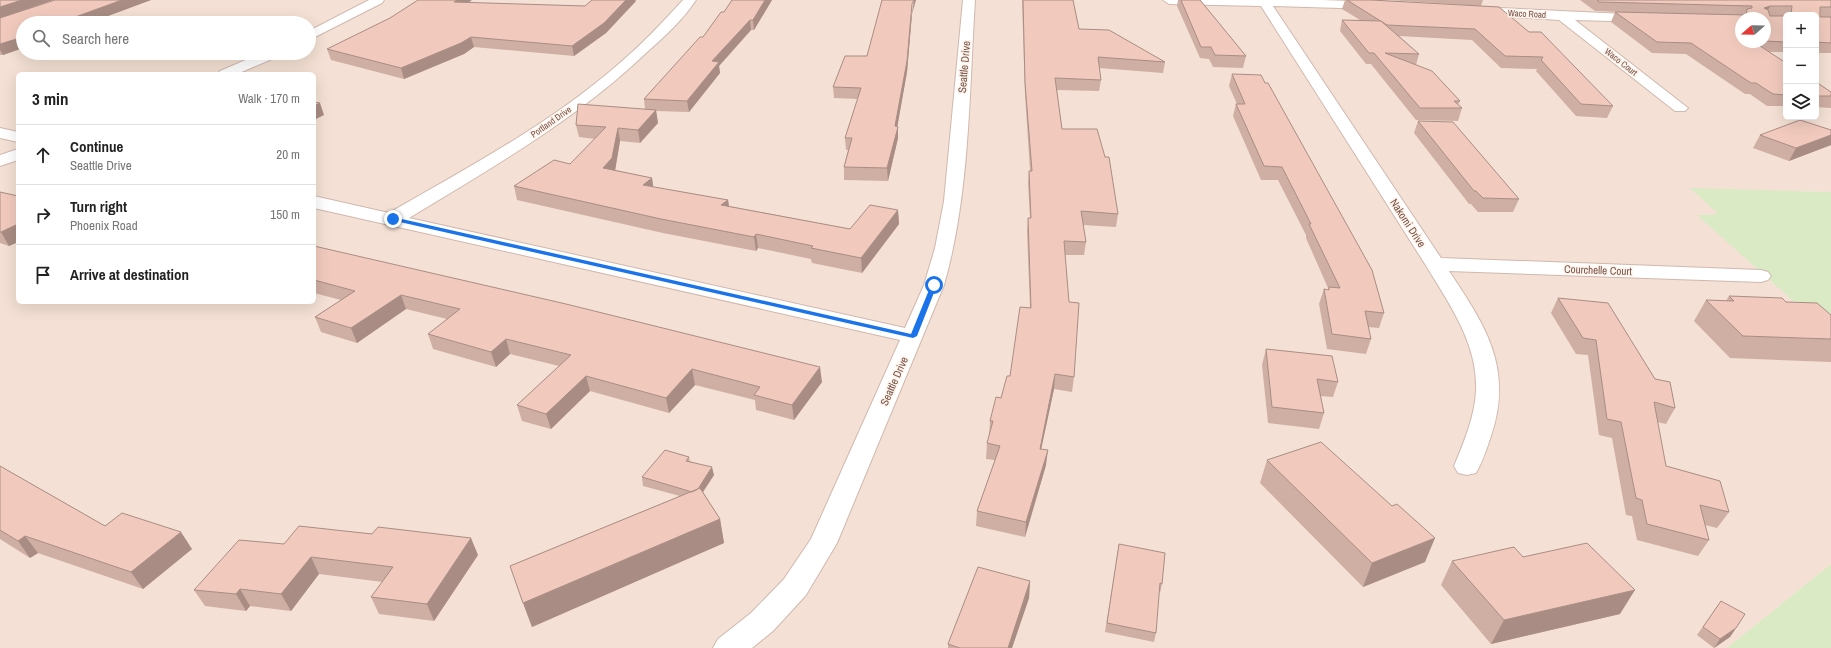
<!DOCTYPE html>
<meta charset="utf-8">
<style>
body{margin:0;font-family:"Archivo Narrow",sans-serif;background:#f2f2f2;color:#222}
.controls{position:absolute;right:12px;top:12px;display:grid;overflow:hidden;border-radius:6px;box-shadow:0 4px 16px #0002}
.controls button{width:36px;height:36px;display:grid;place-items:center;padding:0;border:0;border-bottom:1px solid #e0e0e0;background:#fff;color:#222;font:20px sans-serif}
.compass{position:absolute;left:1735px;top:12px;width:36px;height:36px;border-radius:50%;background:#fff;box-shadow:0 4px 16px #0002;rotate:250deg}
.stop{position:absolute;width:12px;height:12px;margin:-9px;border:3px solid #1a73e8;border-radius:50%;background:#fff}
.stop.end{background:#1a73e8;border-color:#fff;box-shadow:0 1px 4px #0008}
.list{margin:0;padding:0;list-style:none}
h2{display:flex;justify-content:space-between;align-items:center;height:52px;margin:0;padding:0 16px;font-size:17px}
h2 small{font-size:13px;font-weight:400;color:#767676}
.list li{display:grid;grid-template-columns:26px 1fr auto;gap:12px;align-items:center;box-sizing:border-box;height:60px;padding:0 16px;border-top:1px solid #e0e0e0}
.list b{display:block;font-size:15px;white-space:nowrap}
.list p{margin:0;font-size:13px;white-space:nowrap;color:#767676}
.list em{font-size:13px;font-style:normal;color:#767676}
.icon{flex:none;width:22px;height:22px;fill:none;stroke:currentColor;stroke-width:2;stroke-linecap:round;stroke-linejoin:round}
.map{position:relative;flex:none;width:1831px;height:648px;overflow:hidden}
.search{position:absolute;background:#fff;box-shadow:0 4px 16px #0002;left:16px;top:16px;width:300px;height:44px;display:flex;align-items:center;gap:10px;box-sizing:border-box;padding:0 14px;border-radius:22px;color:#767676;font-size:15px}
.panel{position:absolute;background:#fff;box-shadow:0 4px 16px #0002;left:16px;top:72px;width:300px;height:232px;border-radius:6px}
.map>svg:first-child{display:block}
</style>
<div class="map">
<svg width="1831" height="648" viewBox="0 0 1831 648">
<rect width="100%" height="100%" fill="#fcf0e5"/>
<path fill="#f4e0d4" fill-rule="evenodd" d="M0,0H1831V192L1691,189L1719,214L1698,215L1831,335V564L1727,648H0ZM1786,15H1816V117H1786ZM1741,18H1765V42H1741ZM23,23H309V53H23ZM18,74H314V302H18Z"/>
<path fill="#d9eac4" d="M1690,188L1831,192V335L1697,215L1718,214Z
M1831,564V648H1727Z"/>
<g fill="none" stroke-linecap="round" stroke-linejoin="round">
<g stroke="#d0b8ae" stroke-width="2">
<path id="minor" d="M683,0H696C683,20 664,37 646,53C576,120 491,168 409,218L905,328L924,285L935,248L944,201L963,0H975C969,94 970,194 944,285L837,543L806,595L773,631L752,648H713L718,639L751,613L784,579L811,539L900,340L314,208V196L389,213C469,167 552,123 621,62C643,43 663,22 683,0Z
M1163,0H1322L1378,2L1380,5L1374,9L1273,6L1441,258L1761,270L1768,272L1771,276L1768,280L1761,282L1449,271C1485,325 1514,368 1491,436C1487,448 1483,461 1476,473L1467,475L1458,473L1454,466C1464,442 1475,416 1476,390C1478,343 1448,302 1425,264L1261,6L1169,4Z
M1476,7L1646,15L1647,18L1646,21L1641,22L1575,20L1688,108L1685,111H1675L1559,20L1472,14L1470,11L1472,8Z
M0,128L18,132V142L0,138Z"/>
</g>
<g stroke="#d0b8ae" stroke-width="2">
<path id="tertiary" d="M369,0H384L382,3L309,40V31Z
M262,53H281L279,56L237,74H218L220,71Z
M18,149V160L0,166V155Z"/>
</g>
<use href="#minor" fill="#fff" fill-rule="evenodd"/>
<use href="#tertiary" fill="#fff" fill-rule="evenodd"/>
</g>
<path fill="#cfaea3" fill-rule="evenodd" d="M0,0H53L23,10L55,0H151L89,23H23V48L3,55H0Z
M592,0H635L636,1L606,33L574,56L474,47L464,54L404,79L331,60L327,49L468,3L585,6Z
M732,0H772L754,30H751L719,66L720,73L689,112L656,111L658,123L640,143L620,141L615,170L652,178L653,187L728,200L729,206L850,229L898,210L899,224L862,273L812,263L811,259L758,248L756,251L663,233L517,200L514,186L570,164L595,139L579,137L576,125L645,109L644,99L703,37L724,12Z
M1022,0H1073L1079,29L1165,62L1163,73L1099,68L1101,80L1099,91L1057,90L1062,129L1118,214L1116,227L1083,225L1086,242L1084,255H1065L1074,377L1072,392L1054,389L1041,449L1046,465L1025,537L976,526L977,511L995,460L986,459L987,443L989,436L990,421L1001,398L1010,376L1030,308L1027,231L1028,218H1030L1028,183L1029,171H1030L1025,94Z
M1178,0H1200L1246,56L1243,68L1213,67L1209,59L1200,58L1177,6Z
M1345,0H1371L1499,7L1613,106L1607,118L1576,116L1536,71L1537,69L1501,68L1472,40L1399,36L1419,54L1416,65L1460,101L1458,105L1462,108L1458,121L1416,120L1371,64H1366L1340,31L1342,20H1360L1342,9Z
M1389,0H1483L1481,6Z
M1580,0H1831V53H1816V15H1786V16H1770H1786V52H1769L1786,63V106H1767L1750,94H1745L1686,54L1652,53L1611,22L1615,12L1673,14L1595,11ZM1765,18V42H1741Z
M912,14L907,72L897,127H898V138L888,181L844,180V167L848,150H846L845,138L858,99L834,98L833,87Z
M1232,74L1384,313L1379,328L1368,327L1371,339L1366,354L1327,349L1319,304L1324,289L1328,290V288L1306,238V235L1278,180H1261L1233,116L1236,104H1237L1229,86Z
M1816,82L1831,92V108L1816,107Z
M1418,121L1519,199L1513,212H1478L1471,204H1469L1414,133Z
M1831,130V145L1789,161L1753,148L1760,135Z
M0,192L18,196V242L9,246L0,243Z
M314,246L822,382L794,420L756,410L755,400L695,385L669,413L590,391L551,429L522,421L517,405L559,366L510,354L496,367L433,349L428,334L447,319L406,309L357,343L321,332L315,317L341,300L314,293Z
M1729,296L1786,302L1831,315V362L1730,358L1694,321L1706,300L1726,301Z
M1558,298L1655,379L1675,408L1666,424L1657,422L1666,466L1729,512L1717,528L1705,525L1709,540L1698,556L1637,540L1632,516L1626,515L1612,438L1599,435L1588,355L1576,354L1551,313Z
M1266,349L1338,382L1333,397L1320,396L1324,413L1319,429L1268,423L1262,365Z
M689,457L690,461L714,475L703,492L720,519L724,543L532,627L510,566L680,496L643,486L642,477Z
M1267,460L1425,562L1363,587L1260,483Z
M0,466L105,526L192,549L143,589L38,553L30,558L0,539Z
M284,544L478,555L434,621L379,614L371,597L383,582L319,574L291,611L250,606L246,611L205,606L194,590Z
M1119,544L1162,584L1160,593L1159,592L1156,633L1154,642L1105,632Z
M1523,557L1620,614L1491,644L1441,585L1452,561Z
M1030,581L1029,598L1012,648H948V644Z
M1721,601L1736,628L1730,637L1714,648L1697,635Z"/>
<path fill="#a98d84" d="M22,0H53L0,18V7Z
M122,0H151L89,23H63L67,20Z
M457,0H472L456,12L454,2Z
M626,0H635L636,1L606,33L574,56L572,46Z
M765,0H772L754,30L753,20Z
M914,0H916L912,14L907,72L896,134L898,127V138L888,181L887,168Z
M1770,6L1765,16L1764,8Z
M750,20L751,30L719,66L720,73L689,112L687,101L712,61Z
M23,37V48L3,55L0,50V44Z
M471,37L474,47L464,54L404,79L401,68Z
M320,103L324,115L314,120V106Z
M656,110L658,123L640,143L638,130Z
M618,128L620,141L615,171L603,168Z
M1831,135V145L1789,161L1796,148Z
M652,178L654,192L643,185Z
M728,200L730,214L721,205Z
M898,210L899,224L862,273L861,258Z
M18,224V242L9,246L1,232Z
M756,234L758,248L756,251L754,237Z
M401,295L406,309L357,343L351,328Z
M506,339L510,354L496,367L491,352Z
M820,367L822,382L794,420L792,405Z
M692,369L695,385L669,413L666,398Z
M1055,374L1054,389L1038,464L1040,449Z
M586,376L590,391L551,429L546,414Z
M1048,450L1046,465L1025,537L1026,522Z
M712,467L714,475L697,501L696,493Z
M720,519L724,543L532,627L523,603Z
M181,532L192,549L143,589L131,572Z
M25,536L38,553L30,558L18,541Z
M471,538L478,555L434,621L427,604Z
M1435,538L1425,562L1363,587L1372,563Z
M311,557L319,574L291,611L281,594Z
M1030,581L1029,598L1012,648H1008Z
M240,589L250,606L246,611L236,594Z
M1635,590L1620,614L1491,644L1504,620Z
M1736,628L1730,637L1714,648L1720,639Z"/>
<path fill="#f1cabd" stroke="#a98d84" d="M0,0H22L0,7Z
M55,0H122L67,20L70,21L63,23H23V37L0,44V18Z
M418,0H457L454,2L585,6L592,0H626L604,23L572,46L471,37L461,43L401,68L327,49L390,18Z
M732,0H765L753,20H750L712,61L719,62L687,101L644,99L700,37H703L721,12H724Z
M882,0H914L912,4L907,61L895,126L898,127L887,168L844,167L852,138H845L861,88L833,87L845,56H867Z
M1023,0H1073L1079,29L1109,30L1165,62L1098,57L1101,80L1055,78L1062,129H1097L1105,157H1109L1118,214L1081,211L1086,242L1064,241L1069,302L1079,303L1074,377L1055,374L1040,449L1048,450L1026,522L977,511L1000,446L987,443L993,421H990L996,397L1001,398L1007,376H1010L1020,307L1031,308L1028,218H1031L1029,171H1032L1025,83Z
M1181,0H1200L1246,56L1215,55L1211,47H1201Z
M1347,0H1371L1499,7L1529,32H1541L1613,106L1581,104L1541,60L1543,57L1505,56L1475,29L1387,25Z
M1597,0H1831V7H1820V17H1831V43L1816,42V15H1791L1792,6H1770L1764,8L1768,10L1770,16H1786V42L1765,41V18H1741V42H1754L1786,63V95L1773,94L1756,83H1751L1691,43L1657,42L1615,12L1746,15L1747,9L1752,8V6L1599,2Z
M1342,20L1381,21L1419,54L1385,53L1432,71L1460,101H1454L1462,108H1420L1374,53H1369Z
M1232,74L1261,75L1265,83H1268L1372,270L1384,313L1365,311L1371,339L1332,334L1324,289L1329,290V287L1340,288L1309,224H1311L1282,167L1264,166L1236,104H1245Z
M1816,82L1831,92V96H1816Z
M314,102L320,103L314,106Z
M578,104L656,110L638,130L618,128L612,158L603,168L652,178L643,185L728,200L721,205L850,229L870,205L898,210L861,258L811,248L813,246L756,234L754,237L661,219L514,186L554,160L570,164L606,127L576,125Z
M1800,120L1831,130V135L1796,148L1760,135Z
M1418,121L1453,122L1519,199L1483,198L1476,191H1474Z
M0,192L18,196V224L1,232H0Z
M314,246L566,304L820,367L792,405L754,395L760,387L692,369L666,398L586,376L546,414L517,405L571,355L506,339L491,352L428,334L460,309L401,295L351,328L315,317L355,291L314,280Z
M1729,296L1782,298L1786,302L1817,303L1831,315V339L1743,336L1706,300L1734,301Z
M1558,298L1608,303L1655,379L1670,382L1675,408L1654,402L1666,466L1720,481L1729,512L1700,505L1709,540L1647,524L1642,500L1636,498L1621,422L1607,419L1596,340L1583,338Z
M1266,349L1332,356L1338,382L1317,379L1324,413L1272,407Z
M1321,442L1392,506L1397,504L1435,538L1372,563L1267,460Z
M665,450L689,457L686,461L712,467L698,489L692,492L642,477Z
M0,466L105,526L122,513L181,532L131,572L25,536L18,541L0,530Z
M700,488L720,519L523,603L510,566Z
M299,526L372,534L378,527L471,538L427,604L371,597L393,567L311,557L281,594L240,589L236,594L194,590L239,540L284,544Z
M1587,543L1635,590L1504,620L1452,561L1514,547L1523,557Z
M1119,544L1165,553L1162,584L1160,583L1156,633L1107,623Z
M978,567L1030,581L1008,648H960L948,644Z
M1721,601L1745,614L1736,628L1720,639L1703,627Z"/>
<path fill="#1a73e8" d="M393,217L911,334L931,285L934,283L937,285L917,336L913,338L391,220Z"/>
<g text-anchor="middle" stroke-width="3" stroke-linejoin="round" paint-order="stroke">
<g font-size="9" fill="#75534a" stroke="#fff4eb">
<text transform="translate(1527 14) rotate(3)" y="3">Waco Road</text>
<text transform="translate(1621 62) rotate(38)" y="3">Waco Court</text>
<text transform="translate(551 122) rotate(-35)" y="3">Portland Drive</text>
</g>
<g font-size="11" fill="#75534a" stroke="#fff4eb">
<text transform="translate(964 67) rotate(-85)" y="4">Seattle Drive</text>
<text transform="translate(1408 223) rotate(57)" y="4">Nakomi Drive</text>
<text transform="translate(1598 270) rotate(2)" y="4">Courchelle Court</text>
<text transform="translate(894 381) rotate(-66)" y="4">Seattle Drive</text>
</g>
</g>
</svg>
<div class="controls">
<button>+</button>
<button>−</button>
<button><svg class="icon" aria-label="layers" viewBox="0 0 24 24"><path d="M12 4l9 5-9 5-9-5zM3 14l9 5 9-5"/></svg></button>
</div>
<svg class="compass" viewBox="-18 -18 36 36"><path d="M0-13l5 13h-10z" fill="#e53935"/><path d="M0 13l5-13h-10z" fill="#767676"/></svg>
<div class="stop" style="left:934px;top:285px"></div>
<div class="stop end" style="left:393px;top:219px"></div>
<div class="search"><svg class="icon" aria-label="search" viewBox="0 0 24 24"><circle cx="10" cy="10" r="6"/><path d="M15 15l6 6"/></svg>Search here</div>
<section class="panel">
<h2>3 min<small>Walk · 170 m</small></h2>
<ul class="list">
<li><svg class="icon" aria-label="ahead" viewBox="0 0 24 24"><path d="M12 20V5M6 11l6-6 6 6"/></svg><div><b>Continue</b><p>Seattle Drive</p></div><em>20 m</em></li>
<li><svg class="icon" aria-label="right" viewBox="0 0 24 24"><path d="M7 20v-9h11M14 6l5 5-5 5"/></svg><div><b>Turn right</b><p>Phoenix Road</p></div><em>150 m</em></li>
<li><svg class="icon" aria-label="arrive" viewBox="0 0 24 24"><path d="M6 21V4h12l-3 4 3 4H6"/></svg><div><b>Arrive at destination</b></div></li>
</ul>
</section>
</div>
